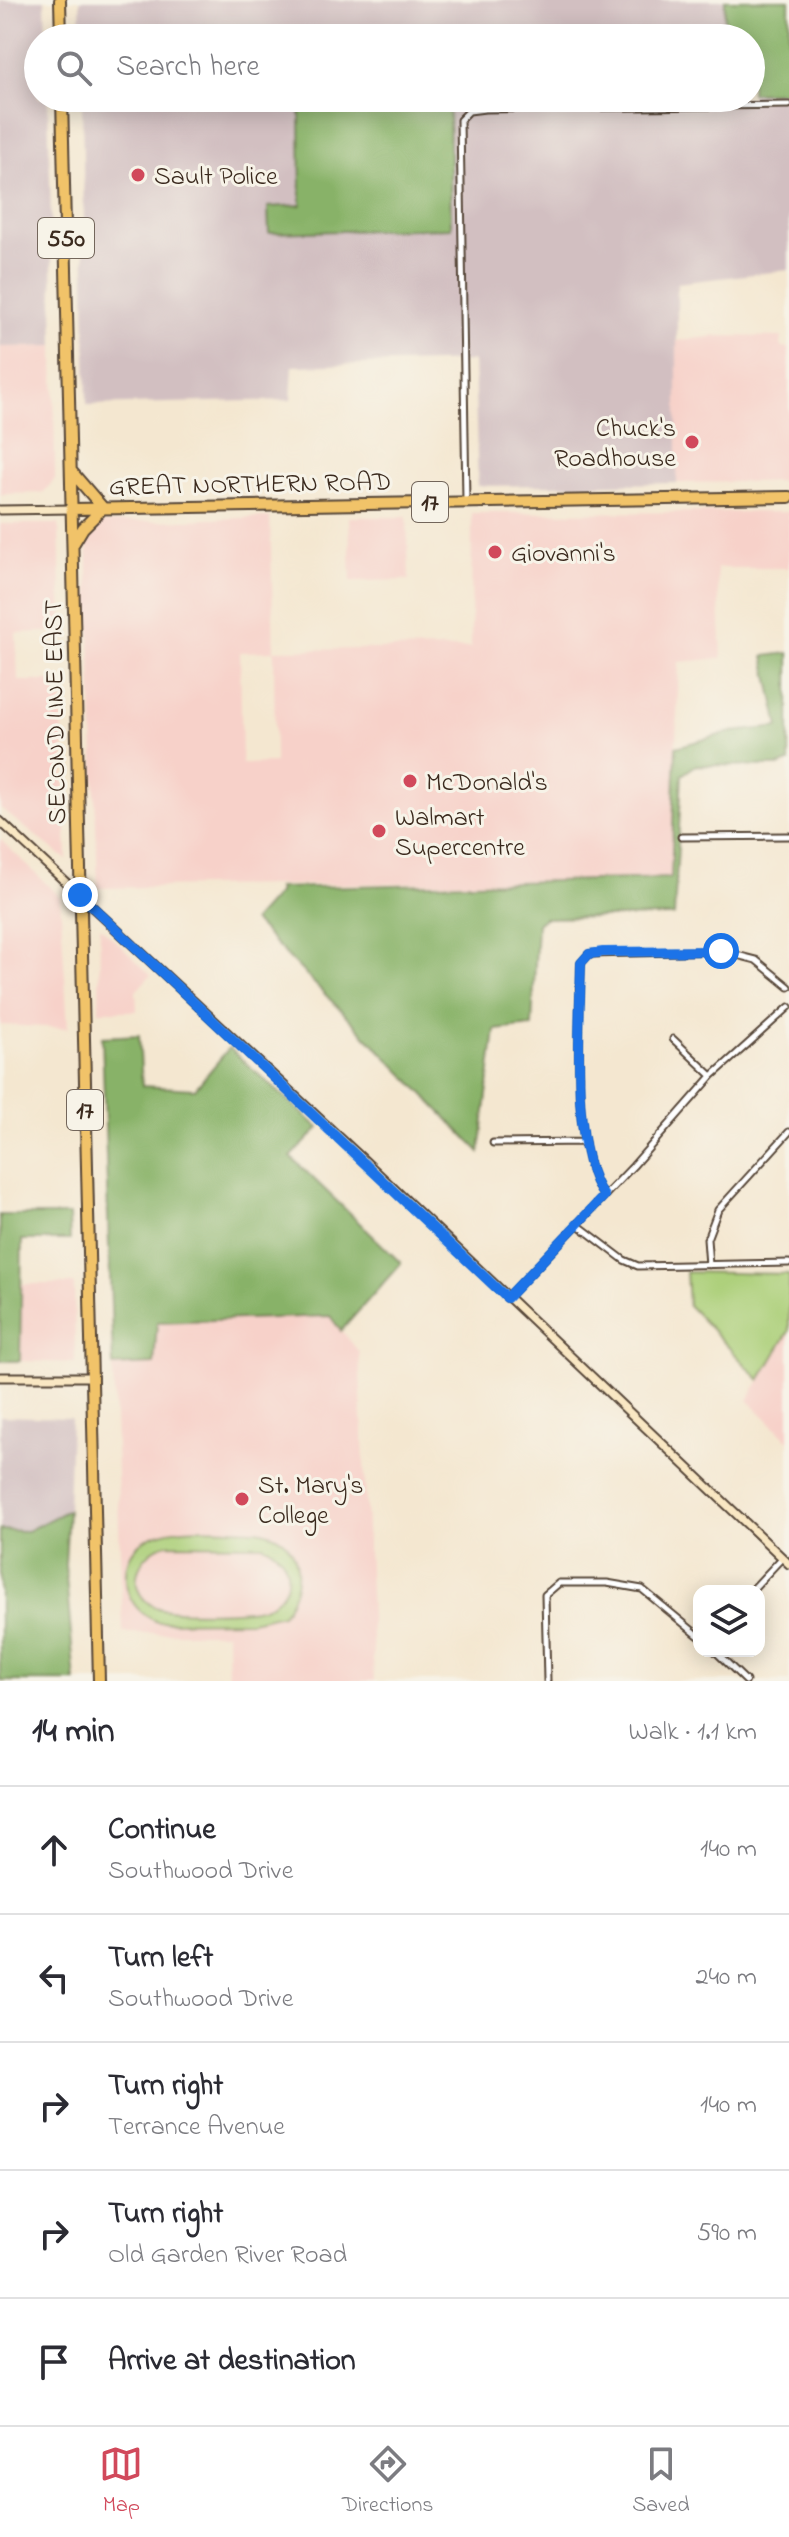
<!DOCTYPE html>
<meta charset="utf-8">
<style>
body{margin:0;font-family:"Indie Flower",sans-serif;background:#f2f2f3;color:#2b2b33}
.controls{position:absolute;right:24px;bottom:24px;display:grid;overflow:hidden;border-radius:16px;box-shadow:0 4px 20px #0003}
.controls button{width:72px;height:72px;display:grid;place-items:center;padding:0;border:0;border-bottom:2px solid #e1e1e2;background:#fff;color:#2b2b33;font:40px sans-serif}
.stop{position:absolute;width:24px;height:24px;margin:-18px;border:6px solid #1a73e8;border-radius:50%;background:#fff}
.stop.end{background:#1a73e8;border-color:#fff;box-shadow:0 2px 8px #0008}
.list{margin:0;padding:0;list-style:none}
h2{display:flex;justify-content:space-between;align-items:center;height:104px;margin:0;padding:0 32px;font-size:34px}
h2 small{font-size:26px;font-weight:400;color:#7c7c81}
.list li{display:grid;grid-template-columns:52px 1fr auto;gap:24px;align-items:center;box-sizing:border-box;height:128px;padding:0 32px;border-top:2px solid #e1e1e2}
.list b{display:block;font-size:30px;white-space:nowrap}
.list p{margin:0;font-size:26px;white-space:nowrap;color:#7c7c81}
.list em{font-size:26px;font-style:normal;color:#7c7c81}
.icon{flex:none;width:44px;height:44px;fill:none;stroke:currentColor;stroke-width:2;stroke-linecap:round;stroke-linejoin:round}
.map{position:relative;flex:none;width:789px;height:1681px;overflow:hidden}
.search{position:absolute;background:#fff;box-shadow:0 4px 20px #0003;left:24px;right:24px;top:24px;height:88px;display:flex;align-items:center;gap:20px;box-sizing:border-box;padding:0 28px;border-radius:44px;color:#7c7c81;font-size:30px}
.sheet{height:744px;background:#fff}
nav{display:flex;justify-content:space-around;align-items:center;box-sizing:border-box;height:112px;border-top:2px solid #e1e1e2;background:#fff;font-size:22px;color:#7c7c81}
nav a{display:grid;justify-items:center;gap:4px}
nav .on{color:#d1495b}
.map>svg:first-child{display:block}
</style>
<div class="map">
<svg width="789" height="1681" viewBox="0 0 789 1681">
<rect width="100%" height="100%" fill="#f7f3e8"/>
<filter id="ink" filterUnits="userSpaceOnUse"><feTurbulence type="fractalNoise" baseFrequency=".0125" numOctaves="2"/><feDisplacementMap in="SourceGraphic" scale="16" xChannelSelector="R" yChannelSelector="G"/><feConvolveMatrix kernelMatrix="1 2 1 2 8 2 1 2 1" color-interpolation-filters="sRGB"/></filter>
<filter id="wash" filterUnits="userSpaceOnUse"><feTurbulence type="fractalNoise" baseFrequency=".006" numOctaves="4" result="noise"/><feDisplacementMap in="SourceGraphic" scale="32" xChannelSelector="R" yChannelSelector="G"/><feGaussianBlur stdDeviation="1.8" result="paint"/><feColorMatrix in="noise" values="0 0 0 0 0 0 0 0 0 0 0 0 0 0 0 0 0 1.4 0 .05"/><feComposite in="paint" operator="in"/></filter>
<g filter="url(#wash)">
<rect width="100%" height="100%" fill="#f4e7d0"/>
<path fill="#f7d1c9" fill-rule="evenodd" d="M717,336L782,337L781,347L789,348V481L677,483V341Z
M54,346L55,479L43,493L0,494V347Z
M789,512V568H717L722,658L679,662L671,878L98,888L87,535L97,523L270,517L274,650L471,648L472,513ZM274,651L275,763L242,764L240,652Z
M349,517H407L409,580L351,581Z
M0,524H59L62,631L16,633L18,681H61L67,860L0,808Z
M0,839L60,897L68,1028L0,1025Z
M100,926L151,975L136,991L137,1011H99Z
M19,1284H74L75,1363L20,1361Z
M330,1316L359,1352L374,1681H228L227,1633H123L113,1366L154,1364L156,1322Z
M789,1331V1441L748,1400Z"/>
<path fill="#d2bfc1" d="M0,0H45L46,38H38V98H48L54,346L0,347Z
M80,0H789V270L677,283V483L478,486L474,361L293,366L291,400L87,405L82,98H751V38H81Z
M0,1416L71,1418L68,1510L27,1531L0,1530Z"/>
<path fill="#abcf78" stroke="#737c4b" stroke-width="2" fill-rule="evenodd" d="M686,1272L789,1274V1331L760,1380L688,1305Z
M256,1530C302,1535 308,1581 282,1614L251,1621L157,1622C140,1614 127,1601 126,1580C122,1514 214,1530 256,1530ZM168,1544L263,1545C275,1550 285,1558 287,1572C289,1587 280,1601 266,1606C251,1613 170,1614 155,1607C122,1591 138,1550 168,1544Z"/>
<path fill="#88b268" stroke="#626e43" stroke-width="2" d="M725,0H789V92L751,93V38H724Z
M449,102L451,228L269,233L268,207L301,205L300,106Z
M789,653V762L779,766L696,765L682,775L674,916L544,918L537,924L532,1026L495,1030L480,1152L253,921L279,892L277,888L671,878L676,747L731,732L779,727L764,656Z
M139,1035L142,1086L195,1089L229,1048L319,1128L291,1157L401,1263L341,1331L330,1316L157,1322L154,1364L113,1366L102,1037Z
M0,1215H69L70,1240H22L20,1361H0Z
M68,1510L65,1565L75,1681H0V1530L27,1531Z"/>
</g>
<g filter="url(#ink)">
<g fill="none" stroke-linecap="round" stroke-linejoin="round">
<g stroke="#574639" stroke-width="9">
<path id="street" d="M466,501L460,120L469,111L485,109L789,105
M681,837L789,836
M673,1039L712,1076
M493,1143L585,1142
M604,1196C570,1152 580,1021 581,963L589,954L721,951L756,960L789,987
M578,1225L624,1260L638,1266L789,1263
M709,1265L707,1239L718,1210L789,1132
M507,1298L633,1166L712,1076L789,1007
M751,1591L782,1558
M715,1651L746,1681
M547,1681L545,1595L559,1583H607L642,1589L699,1636"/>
</g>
<g stroke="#574639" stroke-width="11">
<path id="secondary" d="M0,510L72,509
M0,821L365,1161L789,1564
M0,1377H93"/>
</g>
<g stroke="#574639" stroke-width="14">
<path id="highway" d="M60,0L61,38
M62,98L99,1681
M72,472L103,508
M72,509L789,497
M74,543L83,528L103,508"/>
</g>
<use href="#street" stroke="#fff" stroke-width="5"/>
<use href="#secondary" stroke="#f9e7c3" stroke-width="7"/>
<use href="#highway" stroke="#f1c369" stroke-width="10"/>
</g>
</g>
<g fill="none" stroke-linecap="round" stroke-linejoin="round" filter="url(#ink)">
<path stroke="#1a73e8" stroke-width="10" d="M80,895L507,1298L604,1196C570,1152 580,1021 581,963L589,954L603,952L721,951"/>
</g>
<g fill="#d1495b" stroke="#f7f3e8" stroke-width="3">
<circle cx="138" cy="175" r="8"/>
<circle cx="692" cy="442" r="8"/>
<circle cx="495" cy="552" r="8"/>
<circle cx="410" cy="781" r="8"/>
<circle cx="379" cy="831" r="8"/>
<circle cx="242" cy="1499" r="8"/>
</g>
<g text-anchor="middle" stroke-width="6" stroke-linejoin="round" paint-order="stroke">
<g fill="#f7f3e8" stroke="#73665b" stroke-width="2">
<rect x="38" y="218" width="56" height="40" rx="6"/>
<rect x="412" y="482" width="36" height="40" rx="6"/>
<rect x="67" y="1090" width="36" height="40" rx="6"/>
</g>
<g font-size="24" font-weight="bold" fill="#3b2a1e">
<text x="66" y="246">550</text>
<text x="430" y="510">17</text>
<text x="85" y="1118">17</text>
</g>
<g font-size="26" fill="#3b2a1e" stroke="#f7f3e8" text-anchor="start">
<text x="154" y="184">Sault Police</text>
<text x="676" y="436" text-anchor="end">Chuck's<tspan x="676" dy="30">Roadhouse</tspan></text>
<text x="511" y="561">Giovanni's</text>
<text x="426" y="790">McDonald's</text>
<text x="395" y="825">Walmart<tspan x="395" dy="30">Supercentre</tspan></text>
<text x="258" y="1493">St. Mary's<tspan x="258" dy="30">College</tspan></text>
</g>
<g font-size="26" fill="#3b2a1e" stroke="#f7f3e8">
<text transform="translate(250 483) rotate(-1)" y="9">GREAT NORTHERN ROAD</text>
<text transform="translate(54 712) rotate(-91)" y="9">SECOND LINE EAST</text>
</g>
</g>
</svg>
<div class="controls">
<button><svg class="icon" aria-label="layers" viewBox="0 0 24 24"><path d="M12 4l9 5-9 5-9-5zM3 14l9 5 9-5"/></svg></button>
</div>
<div class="stop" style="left:721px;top:951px"></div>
<div class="stop end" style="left:80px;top:895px"></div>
<div class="search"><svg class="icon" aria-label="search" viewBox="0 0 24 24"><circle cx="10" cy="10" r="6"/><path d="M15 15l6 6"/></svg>Search here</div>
</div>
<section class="sheet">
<h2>14 min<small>Walk · 1.1 km</small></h2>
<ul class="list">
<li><svg class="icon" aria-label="ahead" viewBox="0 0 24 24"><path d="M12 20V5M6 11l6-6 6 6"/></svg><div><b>Continue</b><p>Southwood Drive</p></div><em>140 m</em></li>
<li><svg class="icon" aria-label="left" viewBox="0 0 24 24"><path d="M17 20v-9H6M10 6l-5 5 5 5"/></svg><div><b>Turn left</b><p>Southwood Drive</p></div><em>240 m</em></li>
<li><svg class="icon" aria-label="right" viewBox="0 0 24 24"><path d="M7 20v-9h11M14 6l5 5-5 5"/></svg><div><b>Turn right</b><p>Terrance Avenue</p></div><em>140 m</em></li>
<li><svg class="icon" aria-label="right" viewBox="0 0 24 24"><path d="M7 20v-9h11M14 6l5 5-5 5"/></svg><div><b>Turn right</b><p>Old Garden River Road</p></div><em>590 m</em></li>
<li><svg class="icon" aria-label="arrive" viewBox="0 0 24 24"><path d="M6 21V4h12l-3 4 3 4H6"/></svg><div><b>Arrive at destination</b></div></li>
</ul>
</section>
<nav>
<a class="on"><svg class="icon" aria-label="map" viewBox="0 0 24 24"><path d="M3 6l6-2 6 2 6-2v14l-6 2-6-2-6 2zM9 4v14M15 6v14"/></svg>Map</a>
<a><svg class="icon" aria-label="directions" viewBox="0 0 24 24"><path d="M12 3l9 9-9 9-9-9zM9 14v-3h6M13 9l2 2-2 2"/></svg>Directions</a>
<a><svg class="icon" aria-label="saved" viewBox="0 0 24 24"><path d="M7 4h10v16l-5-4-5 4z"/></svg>Saved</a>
</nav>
